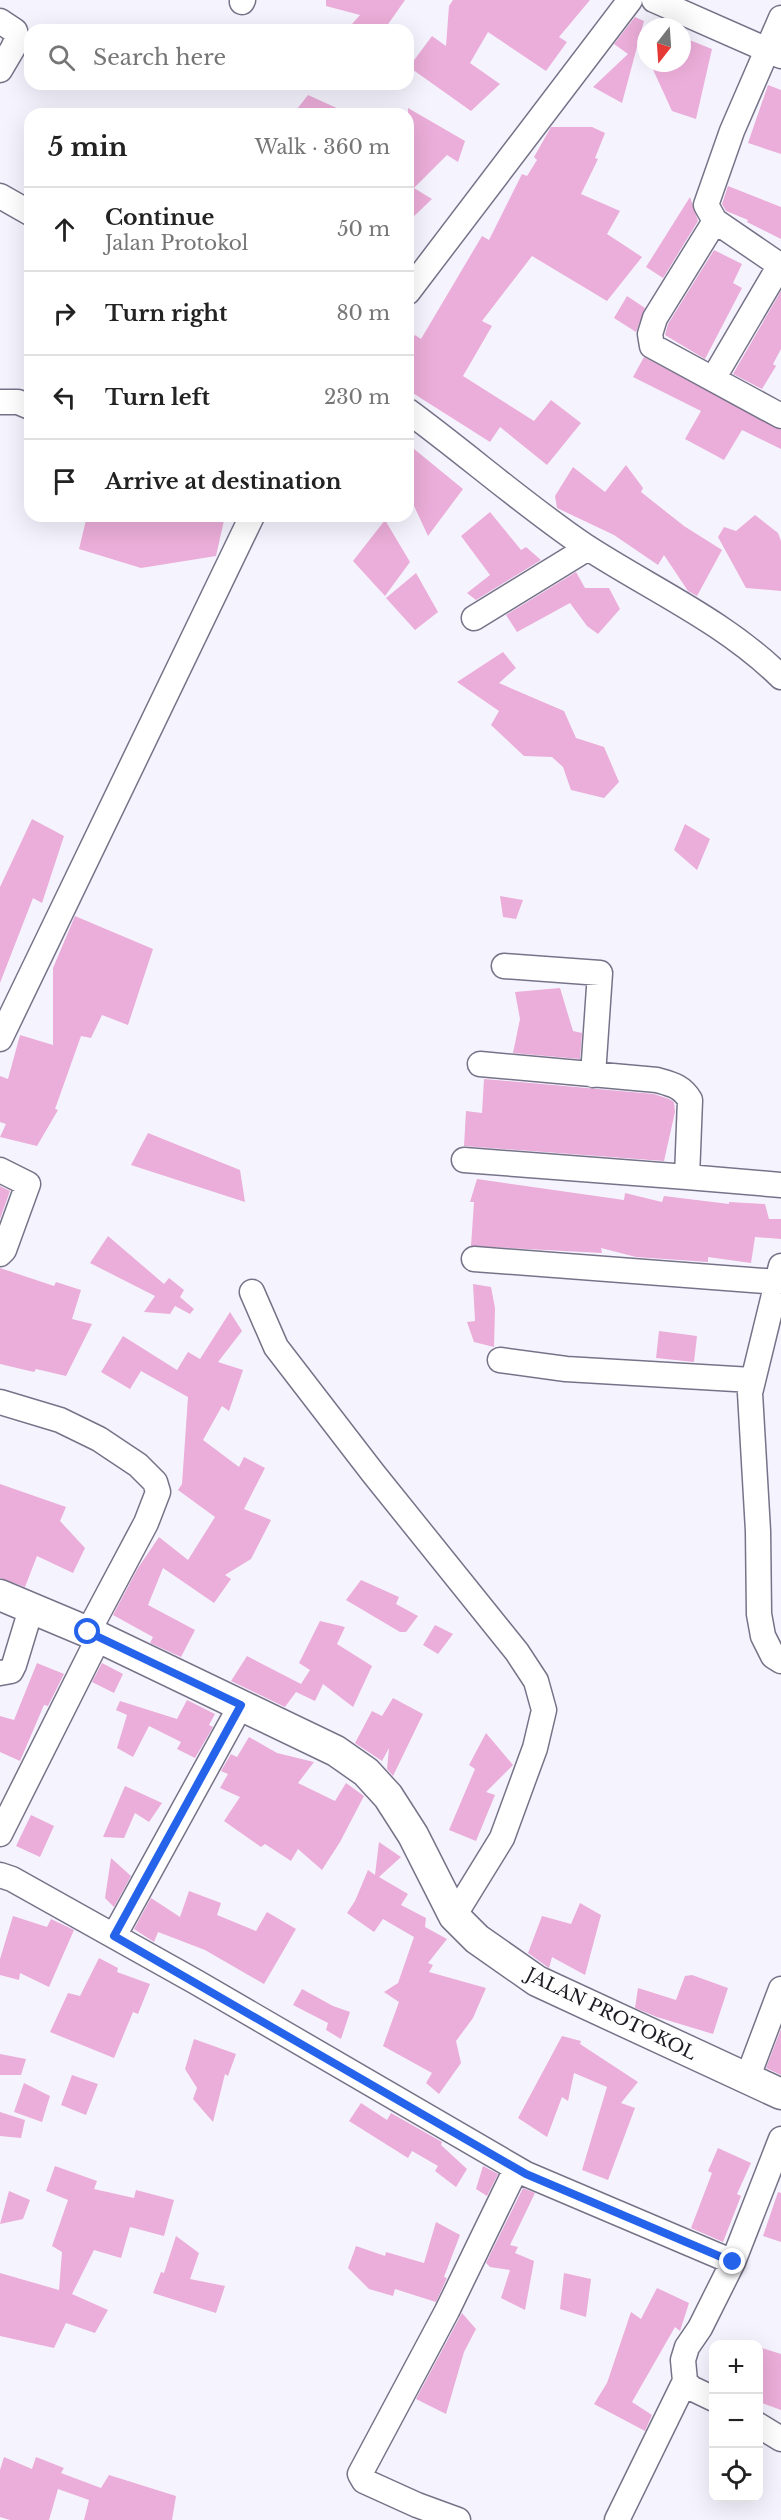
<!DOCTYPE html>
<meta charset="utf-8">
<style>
body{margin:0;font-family:"Libre Baskerville",serif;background:#f2f2f2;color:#222}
.controls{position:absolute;right:18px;bottom:18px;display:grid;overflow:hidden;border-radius:12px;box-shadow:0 6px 24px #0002}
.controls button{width:54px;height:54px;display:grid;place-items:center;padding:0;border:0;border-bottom:2px solid #e0e0e0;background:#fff;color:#222;font:30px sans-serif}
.compass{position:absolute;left:637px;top:18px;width:54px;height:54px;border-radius:50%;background:#fff;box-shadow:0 6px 24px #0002;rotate:197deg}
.stop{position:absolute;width:18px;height:18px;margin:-14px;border:4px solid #2563eb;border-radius:50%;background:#fff}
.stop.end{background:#2563eb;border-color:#fff;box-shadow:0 2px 6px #0008}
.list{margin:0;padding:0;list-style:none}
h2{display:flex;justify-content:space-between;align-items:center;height:78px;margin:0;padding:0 24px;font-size:26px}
h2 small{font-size:20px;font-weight:400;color:#767676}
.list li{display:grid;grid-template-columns:39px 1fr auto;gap:18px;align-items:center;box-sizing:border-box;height:84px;padding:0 24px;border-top:2px solid #e0e0e0}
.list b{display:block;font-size:22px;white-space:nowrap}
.list p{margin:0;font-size:20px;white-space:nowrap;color:#767676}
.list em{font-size:20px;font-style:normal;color:#767676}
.icon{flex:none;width:33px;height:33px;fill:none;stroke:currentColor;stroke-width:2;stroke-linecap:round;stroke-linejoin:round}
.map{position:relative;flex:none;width:781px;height:2520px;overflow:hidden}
.search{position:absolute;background:#fff;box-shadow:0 6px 24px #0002;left:24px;top:24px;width:390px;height:66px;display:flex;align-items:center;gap:15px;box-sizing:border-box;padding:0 21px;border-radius:18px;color:#767676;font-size:22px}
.panel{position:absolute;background:#fff;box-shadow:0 6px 24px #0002;left:24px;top:108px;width:390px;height:414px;border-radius:18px}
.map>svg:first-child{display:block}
</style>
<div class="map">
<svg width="781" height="2520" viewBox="0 0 781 2520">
<rect width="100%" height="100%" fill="#f5f4fe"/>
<path fill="#ebadd9" d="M326,0H405L384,30L352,24L360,15L326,6Z
M453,0H590L559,37L567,42L546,71L488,32L470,63L500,84L471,111L409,67L432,36L446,46L449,6Z
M635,17L644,21L622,103L593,87L628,54L614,44Z
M682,37L712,49L696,119L672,111L650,63H682Z
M768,85L781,90V154L748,143Z
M308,95L350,114H293Z
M408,108L465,141L458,162L447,155L414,188L432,199L408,222Z
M551,127H592L605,133L595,158L598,159L581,194L620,211L607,234L642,257L607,301L532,256L482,321L492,326L463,376L534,421L551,400L581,423L547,465L500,427L490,442L408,390V345L415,335L421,339L482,236L489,240L522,174L527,176L537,160L534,157Z
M728,186L781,207V239L747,222L748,220L726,211L722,204Z
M690,197L698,221L663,278L646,267Z
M714,250L742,264L733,283L742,288L705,359L665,335L668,324Z
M781,291V349L773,364L776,366L762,389L733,374Z
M627,296L645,308L636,332L614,318Z
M644,357L781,430V449L742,430L724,460L685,439L701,411L633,377Z
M408,444L463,489L428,536L408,493Z
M626,465L643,488L641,492L684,526L722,550L697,596L688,591L664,555L658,565L614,535L557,508L555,496L573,467L605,492Z
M490,512L521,550L526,547L541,560L476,600L467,593L490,575L461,536Z
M755,515L778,533L781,541V591L746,588L718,537L724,527L736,531Z
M87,516H225L216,556L141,568L79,549Z
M385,520L410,562L385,596L353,561Z
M576,572L585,588H609L620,609L598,634L587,626L570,603L517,632L506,615Z
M416,573L438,612L415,630L386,598Z
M503,652L516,668L499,683L564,711L576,738L604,747L619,782L604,798L571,790L563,767L552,757L524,756L491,725L499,711L457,682Z
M32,819L64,836L42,903L33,898L0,983V887Z
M685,824L710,839L697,870L674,850Z
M500,896L523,900L516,919L503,917Z
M75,916L153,949L128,1025L102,1015L91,1038L81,1036L55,1109L58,1110L37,1146L0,1137L6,1124L0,1122V1076L8,1079L20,1035L53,1045V968Z
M560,988L573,1031L582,1033L580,1059L513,1053L520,1019L515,992Z
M484,1079L654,1094L669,1099L674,1102L675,1112L664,1161L464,1146L466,1111L482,1113Z
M148,1133L240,1170L245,1202L131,1165Z
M477,1179L624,1200L625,1193L662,1202L664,1196L729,1204V1202L765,1204L769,1219H781V1239L755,1237L751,1263L708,1257V1262L636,1257L601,1248L602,1253L471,1246L474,1202H470Z
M0,1186L10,1191L0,1219Z
M108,1236L164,1284L169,1278L184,1290L180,1297L194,1309L190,1314L175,1306L170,1314L144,1312L155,1296L90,1263Z
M0,1268L54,1286L56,1282L81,1290L72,1319L92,1324L66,1376L36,1369L34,1372L0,1364Z
M473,1284L491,1287L495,1308L494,1347L474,1342L467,1322L475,1321Z
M230,1312L242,1331L218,1362L243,1370L229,1411L222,1406L203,1440L239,1467L244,1457L265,1468L244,1509L271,1520L251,1559L225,1575L231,1579L214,1603L163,1568L148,1605L195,1630L181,1657L150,1643L153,1637L113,1615L138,1568L159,1537L188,1560L215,1517L178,1490L182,1484L188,1397L141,1371L130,1389L101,1372L123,1336L177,1370L188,1352L200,1359Z
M659,1331L697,1336L694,1362L656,1358Z
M0,1484L66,1507L60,1521L85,1548L73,1573L37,1556L25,1587L0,1578Z
M361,1580L399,1597L396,1604L418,1616L406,1632H400L346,1600Z
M320,1621L345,1627L337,1644L372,1666L353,1707L323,1684L315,1701L296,1692L285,1707L231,1681L247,1656L301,1684L310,1670L299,1663Z
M435,1625L453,1634L438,1654L423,1645Z
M37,1663L64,1674L48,1706L44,1705L20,1761L0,1752V1716L14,1720Z
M102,1663L123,1674L114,1693L92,1682Z
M393,1698L423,1714L393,1776L387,1769L389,1748L382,1761L355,1743L372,1711L382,1716Z
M187,1700L215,1714L209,1725L213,1727L195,1758L177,1749L181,1742L149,1726L133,1757L117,1748L127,1715L116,1710L120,1701L177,1719Z
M486,1733L513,1765L486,1792L495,1795L476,1841L449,1830L475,1769L469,1765Z
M249,1737L277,1753L314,1762L298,1783L335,1801L346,1783L364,1796L340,1842L322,1870L298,1849L291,1861L265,1844L261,1847L224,1821L240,1797L220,1788L228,1774L221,1771L231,1754L237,1757Z
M125,1786L162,1803L149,1822L135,1813L124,1838L103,1837Z
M31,1815L54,1826L40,1857L16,1846Z
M379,1842L401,1857L379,1877L408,1894L401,1905L426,1918L425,1927L447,1939L428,1963L433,1965L429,1972L486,1988L473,2018L456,2041L461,2063L439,2094L426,2083L432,2073L383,2046L399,2002L384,1992L398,1983L414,1937L383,1919L374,1932L347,1913L355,1901L368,1870L375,1875Z
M111,1858L131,1876L114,1907L105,1898Z
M189,1891L221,1903L217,1915L256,1931L267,1912L296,1929L264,1984L205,1950L158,1932L154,1942L134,1929L151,1898L180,1917Z
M580,1903L601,1915L585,1975L552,1957L549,1968L528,1953L542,1916L571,1924Z
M13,1916L47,1927L51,1919L74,1930L49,1987L20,1973L19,1980L0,1975V1959Z
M99,1958L118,1968L117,1972L150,1984L138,2014L133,2012L114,2058L50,2032L68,1993L80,1996Z
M692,1975L728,1988L713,2034L657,2017L635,2008L638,1988L676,2000L685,1976Z
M302,1989L333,2006L350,2012L341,2039L326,2030L328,2023L293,2005Z
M781,2029V2075L766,2068Z
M562,2036L581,2041L580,2044L638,2082L621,2103L635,2108L608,2180L582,2170L607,2087L574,2073L568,2101L562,2097L547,2137L518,2118Z
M194,2039L236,2054L228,2076L225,2074L213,2122L193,2099L197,2088L185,2069Z
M0,2054L26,2059L21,2075H0Z
M72,2075L98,2084L86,2115L61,2105Z
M24,2083L50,2096L42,2122L14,2112Z
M361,2103L387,2120L391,2113L442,2142L441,2145L467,2169L456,2187L435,2171L438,2166L412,2151L408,2158L349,2121Z
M0,2112L25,2120L21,2138L0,2136Z
M718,2148L751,2163L737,2194L741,2196L723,2242L691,2228L712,2173L708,2171Z
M55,2166L97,2181L94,2189L134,2198L136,2190L174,2200L164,2236L130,2227L121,2258L94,2250L72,2294L108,2310L95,2333L66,2323L54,2348L0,2336V2273L59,2290L62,2252L52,2246L68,2200L46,2191Z
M483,2166L498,2174L487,2196L476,2189Z
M523,2188L535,2193L510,2245L518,2247L515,2253L534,2261L525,2310L501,2298L510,2270L490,2267L486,2263Z
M9,2191L30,2200L23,2219L0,2224Z
M778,2192L781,2193V2242L763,2236Z
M436,2222L460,2235L444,2277L447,2278L436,2302L395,2289L393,2296L369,2289L348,2268L356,2246L385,2256L386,2252L424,2263Z
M176,2236L199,2253L190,2279L225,2286L216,2313L153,2293L161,2272L164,2273Z
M564,2273L591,2279L586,2317L560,2309Z
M657,2288L689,2303L680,2331L675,2327L632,2402L652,2415L645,2431L594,2404L607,2383L631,2312L641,2319Z
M462,2313L476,2329L464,2352L446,2414L416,2399Z
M759,2347L781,2354V2410L759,2402Z
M4,2457L32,2469L36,2457L64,2468L61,2473L101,2488L109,2475L176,2496L172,2520H84L89,2500L58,2489L49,2520H10L0,2517V2470Z"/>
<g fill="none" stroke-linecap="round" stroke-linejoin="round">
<g stroke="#767389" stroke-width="27">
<path id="minor" d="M654,0L781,56
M242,2L243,0
M781,18L732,131L706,205L715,221L781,266
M0,21L15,31L17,39L13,48L0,70
M0,196L30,213
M715,221L655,318L650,334L652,346L781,416
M408,292L630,0
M713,379L780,265
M0,402H18L30,407
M408,411C468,455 523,504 585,546C651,589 724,621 781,677
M474,618L588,548
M504,966L600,973L593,1075
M0,1039L252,516
M480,1064L657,1080C671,1084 682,1086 690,1100L687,1177L781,1185
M464,1160L687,1177
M0,1170L28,1184L4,1250L0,1254
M474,1259L778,1282
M781,1266L750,1393L758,1531L759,1614L763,1636L773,1656L781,1661
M252,1292L276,1347L373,1473L517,1652L536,1681L544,1710L535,1748L502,1838L454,1916
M500,1360L566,1369L752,1380
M0,1402L60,1420L99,1439L138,1465L155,1482L158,1492L146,1523L88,1632
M0,1673L11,1671L14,1665L31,1609
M0,1834L99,1637
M0,1875L12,1879L196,1982L526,2174L733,2262L781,2139
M114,1936L241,1705
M747,2079L781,1989
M714,2399L691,2388L685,2381L683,2360L687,2347L700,2328L733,2262
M758,2425L781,2439
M458,2520L417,2505L364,2481L360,2474L447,2311L516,2169
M617,2520L685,2381"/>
</g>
<g stroke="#767389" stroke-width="33">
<path id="tertiary" d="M0,1595L88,1632L336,1751L366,1772L388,1796L413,1835L454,1916L477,1939L537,1981L781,2094"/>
</g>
<use href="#minor" stroke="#fff" stroke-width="24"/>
<use href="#tertiary" stroke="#fff" stroke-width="30"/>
</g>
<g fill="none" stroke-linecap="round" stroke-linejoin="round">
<path stroke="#2563eb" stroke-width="8" d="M88,1632L241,1705L114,1936L526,2174L733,2262"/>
</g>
<g text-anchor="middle" stroke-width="5" stroke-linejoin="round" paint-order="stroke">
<g font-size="18" fill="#1d1c24" stroke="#fff">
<text transform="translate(611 2014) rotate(26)" y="6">JALAN PROTOKOL</text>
</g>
</g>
</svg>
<div class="controls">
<button>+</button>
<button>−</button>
<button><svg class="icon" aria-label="locate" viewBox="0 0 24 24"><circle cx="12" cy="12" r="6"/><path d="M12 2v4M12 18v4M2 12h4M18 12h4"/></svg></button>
</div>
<svg class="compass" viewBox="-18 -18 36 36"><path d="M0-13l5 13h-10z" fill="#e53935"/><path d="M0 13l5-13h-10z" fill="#767676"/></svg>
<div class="stop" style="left:88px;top:1632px"></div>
<div class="stop end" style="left:733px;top:2262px"></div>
<div class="search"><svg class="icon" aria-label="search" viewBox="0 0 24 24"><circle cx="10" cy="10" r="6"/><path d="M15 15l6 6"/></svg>Search here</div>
<section class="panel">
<h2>5 min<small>Walk · 360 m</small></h2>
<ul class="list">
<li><svg class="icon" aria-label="ahead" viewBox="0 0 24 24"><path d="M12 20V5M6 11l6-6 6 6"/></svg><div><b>Continue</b><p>Jalan Protokol</p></div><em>50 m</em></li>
<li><svg class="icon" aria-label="right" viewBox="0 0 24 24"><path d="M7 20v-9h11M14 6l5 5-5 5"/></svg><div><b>Turn right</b></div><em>80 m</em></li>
<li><svg class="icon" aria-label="left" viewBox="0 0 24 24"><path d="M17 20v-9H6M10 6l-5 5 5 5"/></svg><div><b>Turn left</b></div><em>230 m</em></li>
<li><svg class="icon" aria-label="arrive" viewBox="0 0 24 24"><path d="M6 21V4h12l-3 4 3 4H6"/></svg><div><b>Arrive at destination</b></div></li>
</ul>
</section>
</div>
